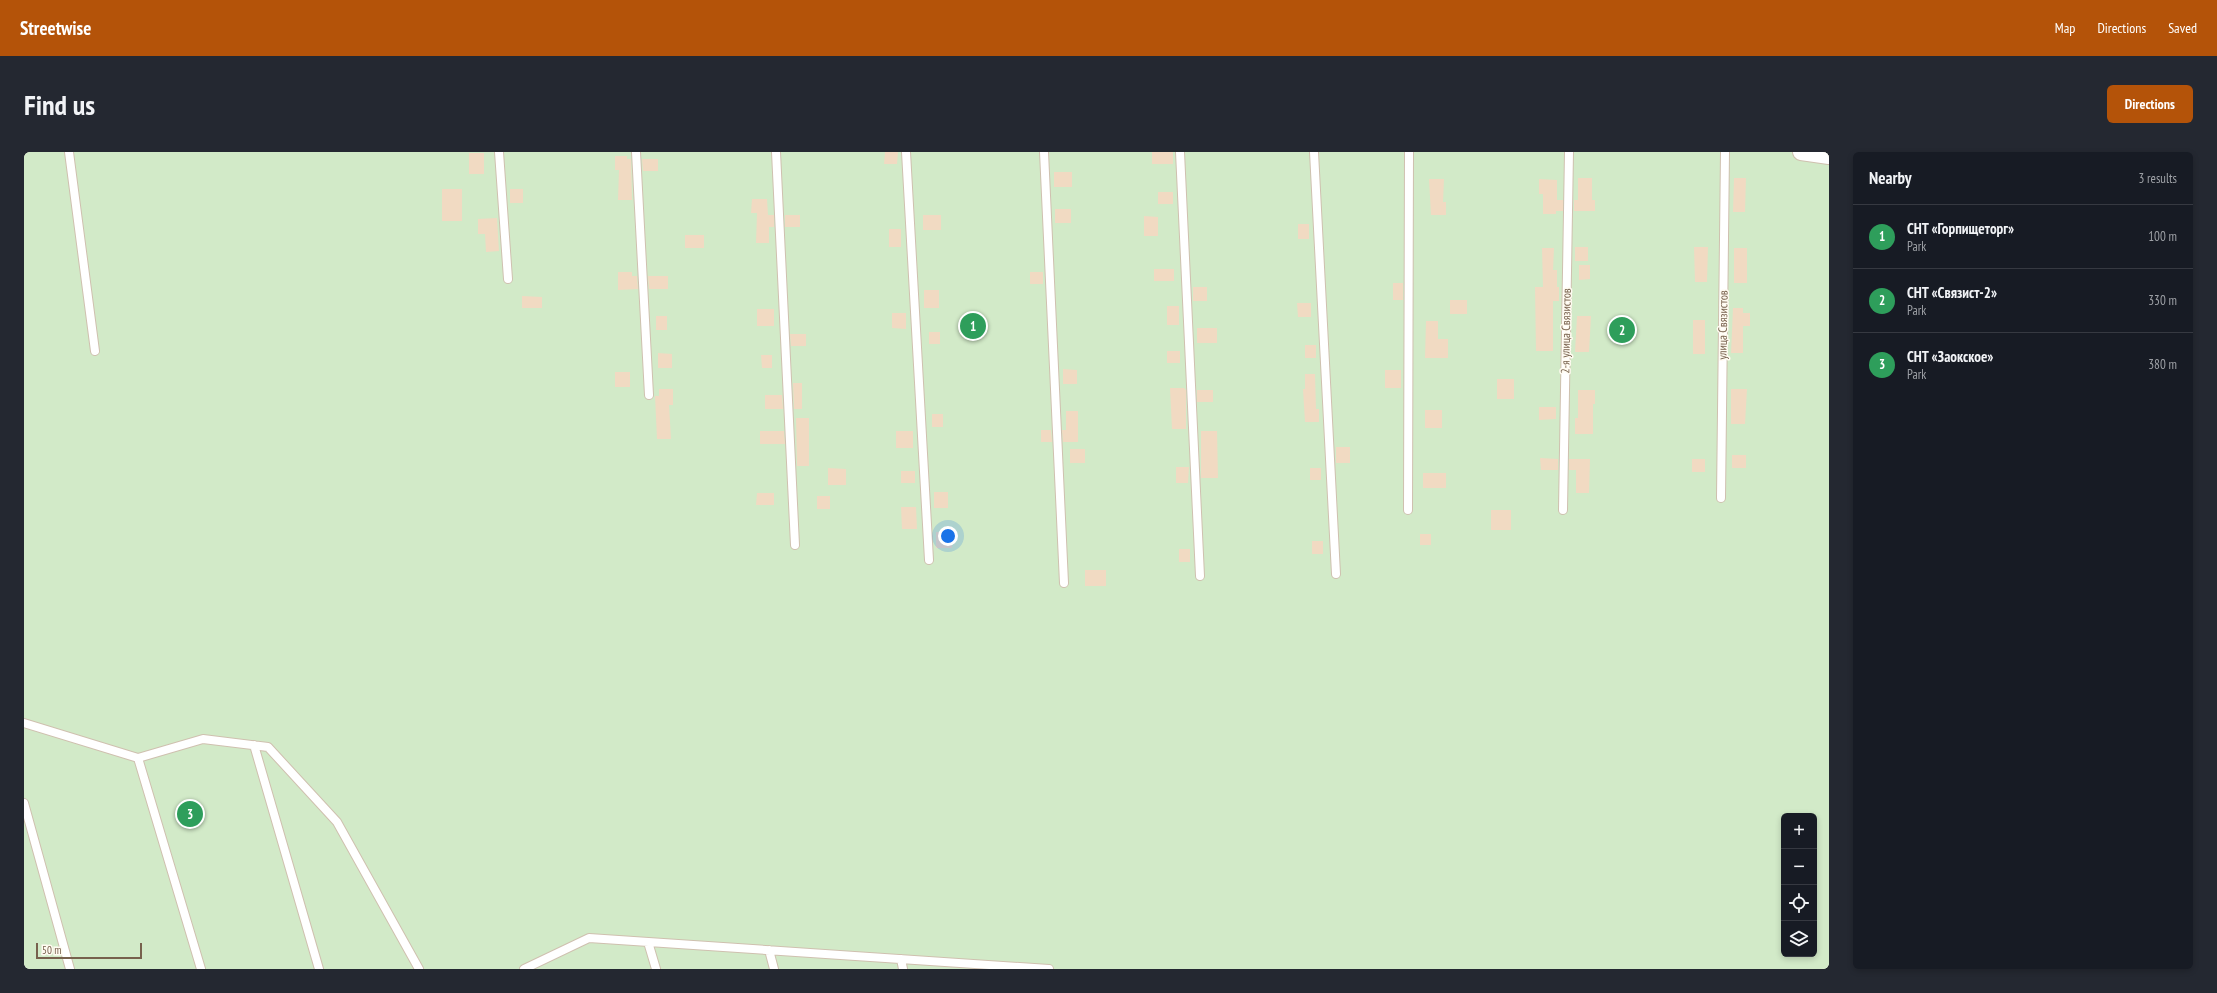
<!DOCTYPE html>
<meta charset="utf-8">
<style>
body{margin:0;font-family:"PT Sans Narrow",sans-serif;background:#242831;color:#f1f3f6}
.controls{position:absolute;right:12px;bottom:12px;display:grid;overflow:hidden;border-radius:6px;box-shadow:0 2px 6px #0003}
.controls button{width:36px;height:36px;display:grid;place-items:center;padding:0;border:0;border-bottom:1px solid #363941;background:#171b24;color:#f1f3f6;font:20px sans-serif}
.scale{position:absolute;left:12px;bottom:10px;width:106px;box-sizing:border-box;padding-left:4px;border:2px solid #77614d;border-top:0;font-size:11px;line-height:14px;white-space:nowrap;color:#77614d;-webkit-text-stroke:3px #fffbf1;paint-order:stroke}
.you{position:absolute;left:924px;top:384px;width:14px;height:14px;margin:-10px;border:3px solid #fff;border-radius:50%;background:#1a73e8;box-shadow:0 0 0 6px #1a73e833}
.badge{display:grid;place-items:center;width:26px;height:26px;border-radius:50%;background:#b45309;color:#fff;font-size:13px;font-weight:700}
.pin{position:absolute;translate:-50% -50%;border:2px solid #fff;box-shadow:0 1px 4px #0006}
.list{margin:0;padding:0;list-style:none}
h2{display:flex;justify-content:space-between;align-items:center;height:52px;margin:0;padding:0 16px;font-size:17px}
h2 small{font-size:13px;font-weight:400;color:#9ea1a6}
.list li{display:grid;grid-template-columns:26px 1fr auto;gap:12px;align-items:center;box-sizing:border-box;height:64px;padding:0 16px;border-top:1px solid #363941}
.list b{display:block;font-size:15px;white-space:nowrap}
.list p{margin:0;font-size:13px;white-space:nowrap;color:#9ea1a6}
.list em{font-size:13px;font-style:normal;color:#9ea1a6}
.icon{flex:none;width:22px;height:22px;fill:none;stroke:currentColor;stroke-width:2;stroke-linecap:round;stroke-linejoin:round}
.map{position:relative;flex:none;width:1805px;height:817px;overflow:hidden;border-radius:6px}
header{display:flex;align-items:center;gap:24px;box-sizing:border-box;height:56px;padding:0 20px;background:#b45309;color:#fff}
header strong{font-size:19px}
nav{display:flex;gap:22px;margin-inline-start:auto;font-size:14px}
.intro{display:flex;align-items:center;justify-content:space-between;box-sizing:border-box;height:96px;padding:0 24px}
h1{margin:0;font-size:28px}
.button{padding:10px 18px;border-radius:6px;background:#b45309;color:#fff;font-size:14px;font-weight:700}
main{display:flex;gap:24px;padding:0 24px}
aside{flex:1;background:#171b24;border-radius:6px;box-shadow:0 2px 6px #0003}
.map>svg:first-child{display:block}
</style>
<header>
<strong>Streetwise</strong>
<nav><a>Map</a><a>Directions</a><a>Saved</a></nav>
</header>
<div class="intro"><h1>Find us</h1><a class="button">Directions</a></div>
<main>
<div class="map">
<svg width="1805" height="817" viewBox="0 0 1805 817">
<rect width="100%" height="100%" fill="#fcf7ea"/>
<path fill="#d2eac8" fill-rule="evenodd" d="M0,0H1805V817H0ZM1760,664H1790V802H1760Z"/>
<path fill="#f1dac2" d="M861,0H874L873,12H860Z
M1128,0H1149V12H1128Z
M445,1H460V22H445Z
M591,4H603V7H607L608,48H594L595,18H591Z
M618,7H634V19H619Z
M1030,20H1048V35H1030Z
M1554,26H1568V48H1571V59H1550V48H1554Z
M1710,26H1722L1721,60H1709Z
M1405,27H1420L1419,50H1422V63H1407Z
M1515,27L1533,28V48H1539V59H1532V62H1519V42H1515Z
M418,37H438V69H418Z
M486,37H499V51H486Z
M1134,40H1149V52H1134Z
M728,47H743L744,63H750V75H745V91H732L733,61H727Z
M1031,57H1047V71H1031Z
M761,63H776V75H761Z
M899,63H917V78H899Z
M1120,64L1134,65V84H1120Z
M473,66L475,99L462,100L461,82H454V67Z
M1274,72H1285V87H1274Z
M865,77H877V95H865Z
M661,83H680V96H661Z
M1551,95H1564V109H1551Z
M1670,95H1684L1683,130H1671Z
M1518,96H1530L1529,118H1533V135H1535V149H1529V199H1512L1511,135H1519Z
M1710,96H1723V131H1710Z
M1555,113H1566V127L1555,128Z
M1130,117H1150V129H1130Z
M594,120H608V124H613L614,137L594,138Z
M1006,120H1019V132H1006Z
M624,124H644V137H625Z
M1369,131H1379V148H1369Z
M1169,135H1183V149H1169Z
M900,138H915V156H900Z
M498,144L518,145V156H498Z
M1426,148H1443V162H1426Z
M1273,151H1287V165H1274Z
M1143,154H1155V173H1143Z
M1709,156H1719V161H1726V174H1719V201H1707Z
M733,157H750V174H733Z
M868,161H882V177L868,176Z
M632,164H643V178H632Z
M1553,164H1567L1565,200H1551Z
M1669,168H1681V202H1669Z
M1402,169H1414V187H1424V206H1401Z
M1173,176H1193V191H1173Z
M905,180H916V192H905Z
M766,182H782V194H767Z
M1281,193H1292V206H1281Z
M1143,199H1156V211H1143Z
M634,201L648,202V216H634Z
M737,203H748V216H738Z
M1039,217L1053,218V232H1039Z
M1361,218H1377V236H1361Z
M591,220H606V235H591Z
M1281,222H1291L1292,257H1295V270H1281L1279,237H1281Z
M1473,227H1490V247H1473Z
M769,231H778V257H770Z
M1146,236H1160L1162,238V277H1148Z
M635,237H649V253H645L647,287H633L631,244H635Z
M1707,237H1723L1721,272H1707Z
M1173,238H1189V250H1173Z
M1554,238H1571V252H1569V282H1551V266H1554Z
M741,243H758L759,257H741Z
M1515,255H1532V267L1515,268Z
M1401,258H1418V276H1401Z
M1042,259H1054V290H1039L1038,278H1042Z
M908,262H919V275H908Z
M772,266H785V314H773Z
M1017,278H1027L1028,290H1017Z
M736,279H760L761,292H736Z
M872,279H889V296H872Z
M1177,279H1193L1194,326H1177Z
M1312,295H1326V311H1312Z
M1046,297H1061V311H1046Z
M1708,303H1722V316H1708Z
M1516,306L1534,307V318H1517Z
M1545,307H1566L1565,341H1552V318H1545Z
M1668,307H1681V320H1668Z
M1152,315H1165L1164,331H1152Z
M804,316L822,317V333H804Z
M1286,316H1297V328H1286Z
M877,319H891V331H877Z
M1399,321H1422V336H1399Z
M910,340H924V356H910Z
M733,341H750V353H732Z
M793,344H806V357H793Z
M877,355H892L893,377H878Z
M1467,358H1487V378H1467Z
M912,380H928V396H912Z
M1396,382H1407V393H1396Z
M1288,389H1299V402H1288Z
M1155,397H1166V410H1155Z
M1061,418H1082V434H1061Z"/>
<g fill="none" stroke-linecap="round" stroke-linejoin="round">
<g stroke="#cfc0af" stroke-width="10">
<path id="lane" d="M45,0L71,199
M475,0L484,127
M612,0L625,243
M752,0L771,393
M882,0L905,408
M1020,0L1040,431
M1156,0L1176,424
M1290,0L1312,422
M1697,346L1701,0
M1384,358L1385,0
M1539,358L1545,0
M0,571L114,606L179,587L244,595L313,670L395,817
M230,593L295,817
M114,606L177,817
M0,651L46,817
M624,790L632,817
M745,798L750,817
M877,807L879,817
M500,817L565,786L1025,817"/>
</g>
<g stroke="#cfc0af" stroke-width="18">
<path id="street" d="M1777,0L1805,4"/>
</g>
<use href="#lane" stroke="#fff" stroke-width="8"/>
<use href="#street" stroke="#fff" stroke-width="16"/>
</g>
<g text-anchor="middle" stroke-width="3" stroke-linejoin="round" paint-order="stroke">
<g font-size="12" fill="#77614d" stroke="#fffbf1">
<text transform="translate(1699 173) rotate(-89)" y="4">улица Связистов</text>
<text transform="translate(1542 179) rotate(-89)" y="4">2-я улица Связистов</text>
</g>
</g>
</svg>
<div class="controls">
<button>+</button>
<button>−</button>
<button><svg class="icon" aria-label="locate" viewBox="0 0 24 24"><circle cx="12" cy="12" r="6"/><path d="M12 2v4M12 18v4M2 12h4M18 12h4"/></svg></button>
<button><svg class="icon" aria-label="layers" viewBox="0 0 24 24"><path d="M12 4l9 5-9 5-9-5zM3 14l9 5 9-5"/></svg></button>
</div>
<div class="scale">50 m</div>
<div class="you"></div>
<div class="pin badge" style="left:949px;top:174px;background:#2e9e5b">1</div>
<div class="pin badge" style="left:1598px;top:178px;background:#2e9e5b">2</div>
<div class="pin badge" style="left:166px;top:662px;background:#2e9e5b">3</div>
</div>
<aside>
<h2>Nearby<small>3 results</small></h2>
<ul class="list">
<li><span class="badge" style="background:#2e9e5b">1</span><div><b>СНТ «Горпищеторг»</b><p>Park</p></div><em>100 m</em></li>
<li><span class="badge" style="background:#2e9e5b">2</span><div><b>СНТ «Связист-2»</b><p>Park</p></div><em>330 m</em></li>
<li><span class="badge" style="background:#2e9e5b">3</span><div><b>СНТ «Заокское»</b><p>Park</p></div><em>380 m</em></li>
</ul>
</aside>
</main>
